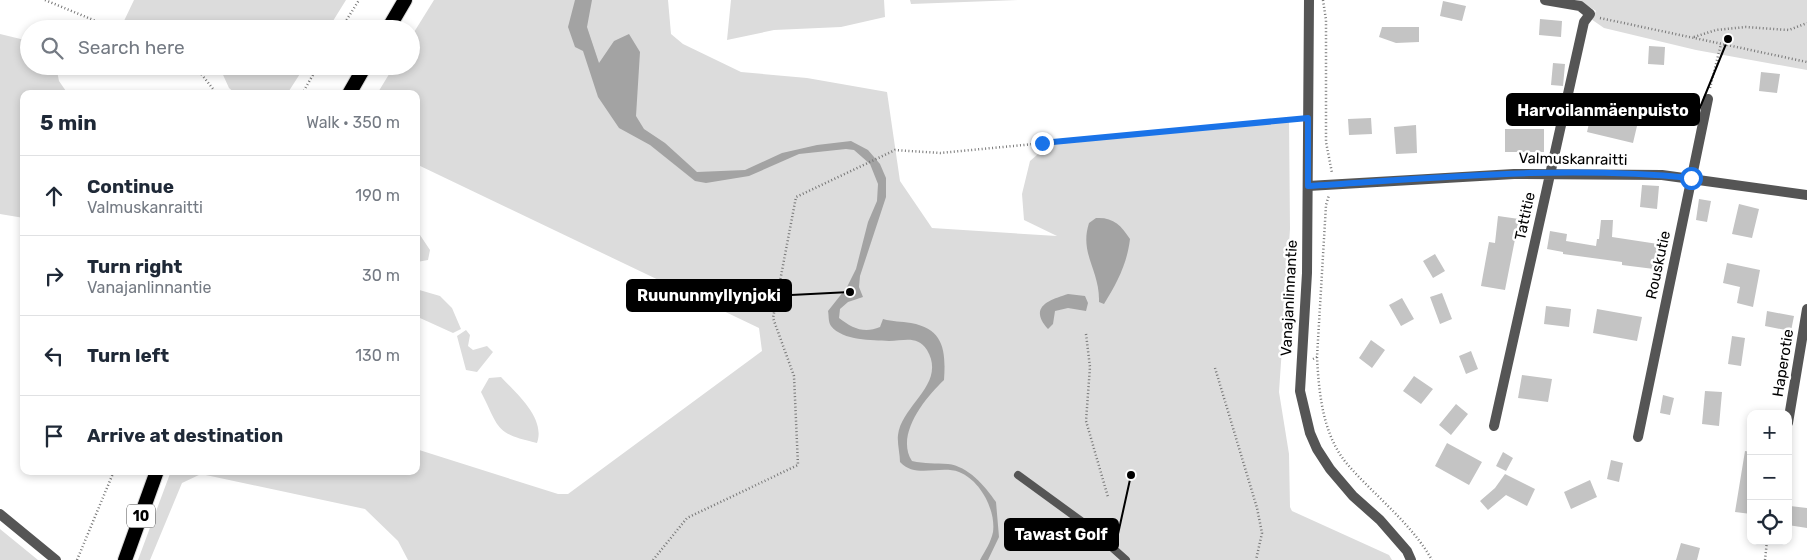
<!DOCTYPE html>
<meta charset="utf-8">
<style>
body{margin:0;font-family:Rubik,sans-serif;background:#f6f6f7;color:#1f2937}
.controls{position:absolute;right:15px;bottom:15px;display:grid;overflow:hidden;border-radius:10px;box-shadow:0 2px 8px #0003}
.controls button{width:45px;height:45px;display:grid;place-items:center;padding:0;border:0;border-bottom:1px solid #e0e1e3;background:#fff;color:#1f2937;font:25px sans-serif}
.stop{position:absolute;width:15px;height:15px;margin:-11px;border:4px solid #1a73e8;border-radius:50%;background:#fff}
.stop.end{background:#1a73e8;border-color:#fff;box-shadow:0 1px 5px #0008}
.list{margin:0;padding:0;list-style:none}
h2{display:flex;justify-content:space-between;align-items:center;height:65px;margin:0;padding:0 20px;font-size:21px}
h2 small{font-size:16px;font-weight:400;color:#747a83}
.list li{display:grid;grid-template-columns:32px 1fr auto;gap:15px;align-items:center;box-sizing:border-box;height:80px;padding:0 20px;border-top:1px solid #e0e1e3}
.list b{display:block;font-size:19px;white-space:nowrap}
.list p{margin:0;font-size:16px;white-space:nowrap;color:#747a83}
.list em{font-size:16px;font-style:normal;color:#747a83}
.icon{flex:none;width:28px;height:28px;fill:none;stroke:currentColor;stroke-width:2;stroke-linecap:round;stroke-linejoin:round}
.map{position:relative;flex:none;width:1807px;height:560px;overflow:hidden}
.search{position:absolute;background:#fff;box-shadow:0 2px 8px #0003;left:20px;top:20px;width:400px;height:55px;display:flex;align-items:center;gap:12px;box-sizing:border-box;padding:0 18px;border-radius:28px;color:#747a83;font-size:19px}
.panel{position:absolute;background:#fff;box-shadow:0 2px 8px #0003;left:20px;top:90px;width:400px;height:385px;border-radius:10px}
.map>svg:first-child{display:block}
</style>
<div class="map">
<svg width="1807" height="560" viewBox="0 0 1807 560">
<rect width="100%" height="100%" fill="#fff"/>
<path fill="#dcdcdc" d="M134,0H346L328,29H136L123,23Z
M434,0H668L671,34L683,44L741,72L807,78L887,92L900,181L932,228L1057,236L1024,220L1022,194L1030,161L1053,141L1289,119L1290,229L1279,392L1289,454L1290,507L1292,511L1389,555L1392,560H408L398,541L365,509L201,474L182,483L150,560H138L171,471H416V449L558,494H568L762,351L759,328L416,164V94H377L394,66H411V37Z
M731,0H884L885,17L841,27L774,30L727,40Z
M910,0H1019L911,4Z
M1572,0H1807V70L1696,50L1604,28L1591,19L1596,11L1580,1Z
M0,34L29,41V66H56L59,81L68,94H24V218L0,214Z
M219,66H305L287,94H236L229,88Z
M416,229L430,250L428,260L417,262Z
M416,289L440,296L452,308L461,329L453,333L420,318L416,314Z
M466,330L470,335L468,346L473,350L487,346L493,352L477,372L466,370L457,336Z
M501,377C516,393 546,418 537,443C494,433 500,429 481,392L489,378Z
M0,529L38,560H0Z"/>
<path fill="#a3a3a3" d="M575,0H592L587,27L599,63L614,41L629,34L640,52L636,116L644,129L665,143L697,172L745,170L782,153L817,145L851,141L868,150L880,164L886,178V197L860,276L859,287L863,297L848,302L840,309L839,318C852,328 864,334 880,327L883,319C893,322 901,321 911,323C944,329 946,351 944,380C925,398 895,435 912,461C925,464 935,463 948,464C968,466 985,486 996,502L999,537L988,560H980C985,551 991,542 993,532C996,510 980,480 959,472C939,465 916,479 900,462C900,454 897,443 898,435C902,404 947,384 927,350C917,335 904,341 889,341C872,340 843,341 831,326C828,322 829,315 828,311L847,287L856,269L868,222L877,201L878,184L870,164L854,150L846,149L799,154L749,176L706,183L695,181L650,145L619,128L598,97L583,51L575,47L568,27Z
M1096,218C1113,217 1121,225 1130,239C1127,264 1117,283 1104,304L1099,302C1100,270 1079,254 1089,223Z
M1068,294L1085,296L1088,303L1086,311L1068,308L1055,311L1053,324L1048,329C1028,307 1049,300 1068,294Z"/>
<path fill="#c4c4c4" d="M1443,1L1466,6L1462,21L1440,16Z
M1540,19L1562,21L1561,37L1539,35Z
M1382,27H1419V42L1396,43L1379,37Z
M1649,46L1665,47L1664,65L1648,64Z
M1553,63L1565,64L1563,86L1551,85Z
M1761,72L1780,74L1777,93L1759,91Z
M1591,115L1637,126L1633,143L1587,132Z
M1371,118L1372,134L1349,135L1348,119Z
M1416,125L1417,153L1396,154L1394,127Z
M1505,129H1544V152H1505Z
M1642,185L1659,186L1657,209L1640,207Z
M1699,199L1711,201L1707,222L1696,220Z
M1739,204L1759,209L1752,238L1732,234Z
M1498,216L1519,219L1505,290L1481,286L1489,242L1495,243Z
M1601,220H1613L1612,237L1658,244L1654,269L1622,265V262L1563,254V252L1547,249L1550,231L1567,234L1566,241L1596,246L1597,239H1599Z
M1435,254L1445,271L1433,278L1423,261Z
M1727,263L1760,270L1753,307L1737,303L1740,287L1723,283Z
M1442,293L1452,319L1440,324L1430,297Z
M1402,298L1414,319L1401,326L1389,305Z
M1546,306L1571,309L1569,327L1544,324Z
M1597,309L1642,317L1637,341L1593,333Z
M1767,311L1794,316L1791,331L1765,326Z
M1732,336L1745,338L1741,366L1728,364Z
M1371,340L1385,350L1372,368L1359,358Z
M1471,351L1478,369L1466,374L1459,356Z
M1522,375L1552,379L1548,402L1518,398Z
M1414,376L1433,389L1421,404L1403,391Z
M1705,391L1722,392L1719,426L1702,424Z
M1663,395L1674,398L1670,415L1660,413Z
M1456,404L1468,414L1451,435L1439,425Z
M1447,443L1482,462L1469,485L1435,466Z
M1745,451L1751,452V514L1735,512Z
M1503,452L1513,458L1506,471L1496,466Z
M1611,460L1623,463L1619,482L1607,479Z
M1505,474L1535,489L1527,506L1506,495L1488,510L1480,501L1495,488Z
M1590,480L1597,497L1571,509L1564,492Z
M1790,506L1807,508V528L1788,525Z
M1681,543L1700,548L1697,560H1676Z"/>
<g fill="none" stroke-linecap="round" stroke-linejoin="round">
<g stroke="#dbdbdb" stroke-width="16">
<path id="trunk" d="M388,29L405,0
M349,94L365,66
M125,560L157,471"/>
</g>
<path stroke="#777" stroke-width="2.5" stroke-dasharray="1 2.5" stroke-linecap="butt" d="M45,0L115,29
M1323,0L1326,20V142L1332,173
M1600,18L1807,62
M341,29L359,0
M1694,37L1716,30L1746,27L1789,30L1807,23
M195,66L217,94
M1710,88L1721,44
M302,94L318,66
M1086,334L1090,367L1086,421L1108,497
M1317,357C1319,395 1323,436 1348,465C1376,497 1411,523 1432,560
M1313,359L1317,357L1326,205L1329,195
M1215,368L1257,508L1262,533L1256,560
M77,560L114,471
M653,560L687,518L798,465L794,376L773,318L796,197L895,150L940,153L1296,119
M1765,560L1767,541"/>
<path stroke="#555" stroke-width="8" d="M1018,475L1088,526L1126,560"/>
<path stroke="#555" stroke-width="10" d="M1309,0L1307,273L1300,391L1310,433L1317,449L1330,469L1353,496L1380,520L1407,551L1411,560
M1308,186L1514,174L1662,175L1807,195
M1788,423L1807,309
M1494,426L1584,22L1590,14L1580,6L1545,0
M1638,437L1708,99"/>
<path stroke="#555" stroke-width="10" d="M0,514L56,560"/>
<use href="#trunk" stroke="#000" stroke-width="14"/>
</g>
<g fill="none" stroke-linecap="round" stroke-linejoin="round">
<path stroke="#1a73e8" stroke-width="6" d="M1042,143L1308,118V186C1435,178 1564,165 1691,178"/>
</g>
<g text-anchor="middle" stroke-width="5" stroke-linejoin="round" paint-order="stroke">
<rect fill="#fff" stroke="#4c4c4c" stroke-width="1" x="127" y="504.5" width="28" height="23" rx="4"/>
<g font-size="14" font-weight="bold" fill="#000">
<text x="141" y="521">10</text>
</g>
<g font-size="15" fill="#000" stroke="#fff">
<text transform="translate(1573 159) rotate(1)" y="5">Valmuskanraitti</text>
<text transform="translate(1525 216) rotate(-78)" y="5">Tattitie</text>
<text transform="translate(1658 265) rotate(-78)" y="5">Rouskutie</text>
<text transform="translate(1289 298) rotate(-87)" y="5">Vanajanlinnantie</text>
<text transform="translate(1783 363) rotate(-81)" y="5">Haperotie</text>
</g>
</g>
<path fill="none" stroke="#000" stroke-width="2" d="M1728 39L1699 110M850 292L791 295M1131 475L1118 534"/>
<g fill="#000" stroke="#fff" stroke-width="2">
<circle cx="1728" cy="39" r="5"/>
<circle cx="850" cy="292" r="5"/>
<circle cx="1131" cy="475" r="5"/>
</g>
<g fill="#000" stroke="#000" stroke-width="2">
<rect x="1507" y="94" width="192" height="31" rx="5"/>
<rect x="627" y="280" width="164" height="31" rx="5"/>
<rect x="1005" y="519" width="113" height="31" rx="5"/>
</g>
<g font-size="16" text-anchor="middle" font-weight="bold" fill="#fff">
<text x="1603" y="116">Harvoilanmäenpuisto</text>
<text x="709" y="301">Ruununmyllynjoki</text>
<text x="1061" y="540">Tawast Golf</text>
</g>
</svg>
<div class="controls">
<button>+</button>
<button>−</button>
<button><svg class="icon" aria-label="locate" viewBox="0 0 24 24"><circle cx="12" cy="12" r="6"/><path d="M12 2v4M12 18v4M2 12h4M18 12h4"/></svg></button>
</div>
<div class="stop" style="left:1691px;top:178px"></div>
<div class="stop end" style="left:1042px;top:143px"></div>
<div class="search"><svg class="icon" aria-label="search" viewBox="0 0 24 24"><circle cx="10" cy="10" r="6"/><path d="M15 15l6 6"/></svg>Search here</div>
<section class="panel">
<h2>5 min<small>Walk · 350 m</small></h2>
<ul class="list">
<li><svg class="icon" aria-label="ahead" viewBox="0 0 24 24"><path d="M12 20V5M6 11l6-6 6 6"/></svg><div><b>Continue</b><p>Valmuskanraitti</p></div><em>190 m</em></li>
<li><svg class="icon" aria-label="right" viewBox="0 0 24 24"><path d="M7 20v-9h11M14 6l5 5-5 5"/></svg><div><b>Turn right</b><p>Vanajanlinnantie</p></div><em>30 m</em></li>
<li><svg class="icon" aria-label="left" viewBox="0 0 24 24"><path d="M17 20v-9H6M10 6l-5 5 5 5"/></svg><div><b>Turn left</b></div><em>130 m</em></li>
<li><svg class="icon" aria-label="arrive" viewBox="0 0 24 24"><path d="M6 21V4h12l-3 4 3 4H6"/></svg><div><b>Arrive at destination</b></div></li>
</ul>
</section>
</div>
